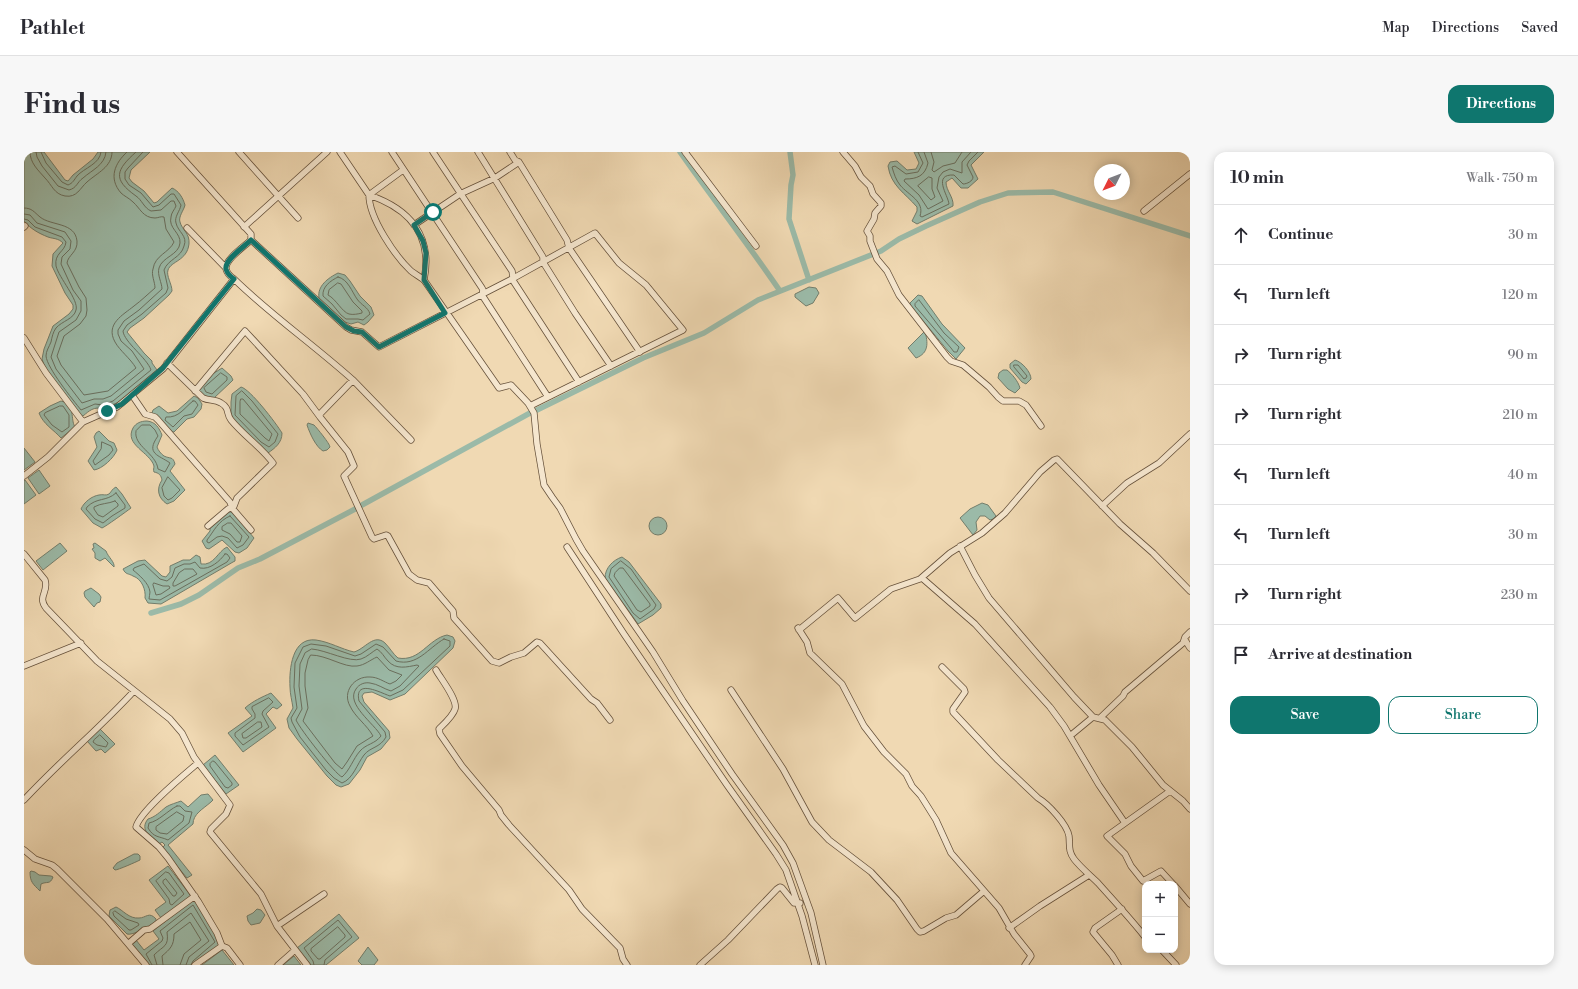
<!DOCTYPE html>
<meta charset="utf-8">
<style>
body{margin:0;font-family:"Libre Bodoni",serif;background:#f7f7f7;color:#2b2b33}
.controls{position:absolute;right:12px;bottom:12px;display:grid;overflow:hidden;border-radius:8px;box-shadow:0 2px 10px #0003}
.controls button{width:36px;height:36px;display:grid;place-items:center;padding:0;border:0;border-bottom:1px solid #e1e1e2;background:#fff;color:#2b2b33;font:20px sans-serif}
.compass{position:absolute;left:1070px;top:12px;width:36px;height:36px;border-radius:50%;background:#fff;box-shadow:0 2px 10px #0003;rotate:228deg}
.stop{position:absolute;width:12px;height:12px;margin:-9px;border:3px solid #0f766e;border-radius:50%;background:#fff}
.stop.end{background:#0f766e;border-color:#fff;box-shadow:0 1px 4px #0008}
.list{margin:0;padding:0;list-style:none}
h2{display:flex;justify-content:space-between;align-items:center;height:52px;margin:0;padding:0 16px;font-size:17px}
h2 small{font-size:13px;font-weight:400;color:#7c7c81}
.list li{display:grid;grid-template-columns:26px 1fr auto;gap:12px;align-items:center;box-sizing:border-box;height:60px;padding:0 16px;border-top:1px solid #e1e1e2}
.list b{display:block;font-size:15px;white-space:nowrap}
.list em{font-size:13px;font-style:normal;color:#7c7c81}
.actions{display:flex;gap:8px;padding:12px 16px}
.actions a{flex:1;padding:9px 0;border:1px solid #0f766e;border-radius:12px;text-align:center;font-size:14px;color:#0f766e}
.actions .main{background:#0f766e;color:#fff}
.icon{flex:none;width:22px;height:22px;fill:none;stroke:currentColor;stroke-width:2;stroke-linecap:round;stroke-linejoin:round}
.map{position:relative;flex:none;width:1166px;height:813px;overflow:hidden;border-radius:12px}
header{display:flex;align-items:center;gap:24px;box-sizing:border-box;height:56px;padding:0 20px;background:#fff;border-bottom:1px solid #e1e1e2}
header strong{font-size:19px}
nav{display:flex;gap:22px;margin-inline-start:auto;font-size:14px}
.intro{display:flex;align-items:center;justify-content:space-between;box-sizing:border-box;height:96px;padding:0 24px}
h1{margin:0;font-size:28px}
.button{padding:10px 18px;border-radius:12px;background:#0f766e;color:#fff;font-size:14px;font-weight:700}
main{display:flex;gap:24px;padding:0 24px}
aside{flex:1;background:#fff;border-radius:12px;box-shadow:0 2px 10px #0003}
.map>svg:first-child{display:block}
</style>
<header>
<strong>Pathlet</strong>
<nav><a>Map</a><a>Directions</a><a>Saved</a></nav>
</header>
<div class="intro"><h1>Find us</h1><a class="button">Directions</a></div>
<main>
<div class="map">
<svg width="1166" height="813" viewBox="0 0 1166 813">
<rect width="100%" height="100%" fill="#f0d9b3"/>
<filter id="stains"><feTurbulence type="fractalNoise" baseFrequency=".005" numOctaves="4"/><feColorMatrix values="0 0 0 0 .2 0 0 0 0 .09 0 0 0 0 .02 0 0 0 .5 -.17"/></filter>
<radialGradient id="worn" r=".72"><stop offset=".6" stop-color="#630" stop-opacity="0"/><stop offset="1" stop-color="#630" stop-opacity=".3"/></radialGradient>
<path fill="#9bbaa8" stroke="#737e6c" d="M0,0H20L41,28L44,29L49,23L69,7L74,0H126L107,18L105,26L108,30L120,39L130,51L133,50L148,36C155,39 159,46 161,53C160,58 154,65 156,70C158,78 166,81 165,92C163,109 147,109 144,118C142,124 148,132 148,139L145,143L120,166L106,176L103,180L120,201L128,209V211L133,218L95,250L79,257C70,254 65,259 59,264L56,263L22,218L18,207L20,197L29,174L45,162L49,157V153L41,141L28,114L29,102L39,91C34,86 30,87 24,85C14,81 7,77 0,69Z
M890,0H960L947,13L954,27L944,36H937L928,26L922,30C922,39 930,45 929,54L893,72L888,69L893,59V55C881,41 867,34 864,14L866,10L873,9L883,18L892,17L895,11Z
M314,121L321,123L326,129L336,144L347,155L350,163L344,170L340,173L334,170L327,172L321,170L295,146C293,134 304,126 314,121Z
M785,135L792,136L795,141L789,151L782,154L771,145V142Z
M894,143L898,144L918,172L941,196L932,207L924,199L886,153V151Z
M901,179C904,191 905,201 892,206L884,196Z
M991,208C998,210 1007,220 1007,227L1002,232L998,230L986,216V212Z
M198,216L207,224L209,228L207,230L190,246C184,247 178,243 175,238L187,223Z
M979,218H983C988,222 994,229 996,236L991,241L984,237L974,226L975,221Z
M217,235C226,237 252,271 258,281C258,291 251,296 244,301L211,270L207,264V250L208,242Z
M170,244L174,246L178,252L177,257L170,265L163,267L150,280H147L128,261L129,258L135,254L144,261L153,259Z
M37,249C52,253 46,267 51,275L37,286C30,278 19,272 15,261L26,254Z
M123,269C132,270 135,276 138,283L133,295C134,298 137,302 140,304C146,307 149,304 151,312L146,319L161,338L150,349L143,352C134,346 132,337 138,328C137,323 135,321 130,320C129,318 130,316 130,314C126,300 100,293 109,276C112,271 117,269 123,269Z
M284,271L290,273C293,276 306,292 306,295L303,298L299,299C292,295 286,282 283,273Z
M75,279L85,289L90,291L93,298C90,306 78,317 70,318L64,309L73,295L70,285L72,281Z
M0,296L11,310L0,318Z
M15,318L26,334L15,342L4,326Z
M1,328L12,343L0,352V329Z
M92,335L98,342L107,356C103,359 81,375 78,376L69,371L57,357C60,350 68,344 75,343C79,342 82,344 85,342C88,339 88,337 92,335Z
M958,351L964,353L972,364L969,367L966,368L961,364H956L952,370L953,378L949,383L936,366L946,357Z
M204,360H207L211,363L230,386L223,396L215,401L211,400L198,388L185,397L182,396L178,389L186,379V376Z
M625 374a9 9 0 1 1 18 0a9 9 0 1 1-18 0Z
M36,391L43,399L19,418L12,409Z
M71,391L82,399C84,405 91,410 90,415L81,406L76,409L71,406V401L68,397L70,396L69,392Z
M203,395L211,405V409L209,410L137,452L124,451L121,446C122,438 118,427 109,424C104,421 102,423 99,417L114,409L121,408L138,424L142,425L146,420V414L159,408H166L172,403L176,405L177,412C190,414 194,399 203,395Z
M598,405L605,410L637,452V456L629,463L614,472L581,426C581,416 589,408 598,405Z
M67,436L75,442L77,445L76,450L73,451L70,455L61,445L60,441L61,439Z
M423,483L429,485L431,489L429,496L381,542L366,548L348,540L340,541L338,544L340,550L365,579L366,586L357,597L343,605L336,618L325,632L317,635L312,633L303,624L273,587L265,576L263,567L269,556C268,549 266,542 266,535C265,517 268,485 292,488C306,490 317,497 330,500C341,497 350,481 361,491C366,496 369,502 374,506C396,510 404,487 423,483Z
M247,541L258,553L253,557L249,555L242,562L252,576L219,600L204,581L228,564L221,556C229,549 238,545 247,541Z
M76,577L91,592L81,601L77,597L72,599L63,589Z
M191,603L215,633L202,642L179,613Z
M184,642L189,648L187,650C179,657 169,662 169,672L144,693L168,723L163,726L138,696L141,693L138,690L135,692C127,685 115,678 124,667C131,665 136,660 142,655C147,652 152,651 157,649L164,655L177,643Z
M110,702H114L116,704V708C112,710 94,718 91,718L89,716L93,711Z
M144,714L167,744L137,766L131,758L142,750L125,728Z
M7,719L11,720L15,723L27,724L29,725C26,733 23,729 17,732L16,739C9,732 6,730 6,720Z
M170,747L194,785L195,793L169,813H125L108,792L112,788L120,798L135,787L129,779Z
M92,755C99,758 105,767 115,766C122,766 125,759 132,767V769C127,774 108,784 103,782L85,764L86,758Z
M233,757L237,758L241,763L236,771L227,773L224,769L223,764L229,761Z
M315,762L335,786L302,813H287L273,796Z
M344,795L354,808L350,813H338L334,809Z
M198,798L210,813H178Z
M270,804L277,813H259Z"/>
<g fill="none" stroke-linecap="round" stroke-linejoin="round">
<path stroke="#6a6f5e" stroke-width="1" d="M6,0C6,11 14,18 21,26C28,33 30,42 41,44C53,46 56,36 63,30C73,21 88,15 88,0
M12,0L13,5L18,14L34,34L45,38C53,36 53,30 59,26C68,18 81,13 82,0
M17,0L22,11L38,30L44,33C49,31 50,28 53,24C60,16 76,12 77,0
M894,0L899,11L894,20L882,22L871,14L868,15C870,22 872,28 876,33C884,43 901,49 896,64L898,65L925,52C924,43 908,22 930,23L939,32C943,32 949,29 949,25L943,13L945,9L954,0
M900,0L904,11C901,24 893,27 881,27L880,29L895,43L904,57L919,49L913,36L915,25L919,20L926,17L938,21V10L947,0
M907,0L910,10L908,18L910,20L919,14L931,11L938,0
M905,25L908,26V37L911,45L907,48L894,34Z
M0,56C8,56 10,60 16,65C27,74 51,70 53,89C54,100 44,103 43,111L55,135L62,146L63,158L62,164L56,172L40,184L33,204L37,213L60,243L84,239L112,216C106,206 96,199 91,190C81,172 99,163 110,154C118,148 124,142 131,136C131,130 127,123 129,117C131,103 145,101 150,90L142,77L140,65C137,64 134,66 131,66C119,66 116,56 109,50C105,46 100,44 97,41C84,26 91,11 103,0
M0,62L6,63L13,71L41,80L47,89L46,97L38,105L37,112L49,138L57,149V159L52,168L35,180L27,205L32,217L58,251L70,247H79L87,244L120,217L108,199L97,189L94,182V178L100,169L115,158L138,137C138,131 133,123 135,116C138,105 155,103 156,91C157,81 144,76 147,65C147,61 151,57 152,54L150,49H147L137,58L127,59C120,56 118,48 112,44C88,27 92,18 112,0
M0,67L4,68L11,75L38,85L42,90C41,100 30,101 32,114C35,126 55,148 52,158C50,167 38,169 32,176C29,180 28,185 27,190C25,195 22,199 22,204C23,216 49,248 57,258L71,252L79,253L89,249L127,218C123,206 100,190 99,179L103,173L118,162L142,141L144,136L140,118C144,107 157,106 160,94C164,84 154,80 152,71C150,65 156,59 157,53L150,42H147L135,53L129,55L117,41L105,33L101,27V20L104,16L119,0
M314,125C324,127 328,140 333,147C337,153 344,155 346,162L339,168L334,167H322L317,163L308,152L299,144C298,135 306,129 314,125Z
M314,131L317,132L329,150L338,159V161C334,162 329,163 325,162C318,160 312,147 304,143L305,138Z
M895,148L920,181L935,195L933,200H930L927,196L891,154V152Z
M990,213H994L1003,224L1002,226L1000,227L990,215Z
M197,221L203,225V228L188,242L182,240L180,236Z
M218,239L228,249L254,282L251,290L245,295L237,290L211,263L212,244Z
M217,247H219L248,282L245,289L241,286L216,262V250Z
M169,249H171L174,253L168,262L160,264L149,275L141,268L142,265C155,266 160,256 169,249Z
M36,254H39L45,263V275L38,280L28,273L20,263L21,261Z
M118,273H126L131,278L134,284C121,302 135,303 146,311L141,320L134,317C132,301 109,294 112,279Z
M78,290L87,294L89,298L85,303L71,313L69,309L77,297Z
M144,325L156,338L148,346L144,348L140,344L138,336Z
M92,341L101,353V356L88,364L79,371L71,367L62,357L63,355C73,345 82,350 92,341Z
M91,349L94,352V354L79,365L74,363L70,357V355C77,351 84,352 91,349Z
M206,364L225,385L219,393L213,396L204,386L198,384L193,385L185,391L183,390V388C190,379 194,369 206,364Z
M204,371H207L218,384L216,390H213L206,382L198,378V375Z
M201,402H203L206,406L203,410L136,448L125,447C125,445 126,442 126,440C125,431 115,423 109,418L110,416L120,412L136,427L143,429L148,425L151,416L160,412H166L171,410L176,416C186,418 196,409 201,402Z
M597,409L607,417L632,453L630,457L616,467L609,461L585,425L587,417Z
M596,416H599L626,452V454L617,460L613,458L590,424L591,421Z
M161,417H169L173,422L151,434H149V431L155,421Z
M130,431L139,434H145L146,436L137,442L132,443L129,433Z
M420,487L426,489V494L379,538L366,544C357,541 330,526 335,549L361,580L362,585C356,596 346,595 340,603C333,612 329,627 318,631L310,626L302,618L276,585L268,570L267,566L273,556L270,535L271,511L279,495L287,492L302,494L331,504L337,502L352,492L359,495L372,509C393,515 404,496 420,487Z
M288,497C302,498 326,511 337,507C343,505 348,500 353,497C358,500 360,505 364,509C372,518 383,515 393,513L395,514L376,534L367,539C360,537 354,532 346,531C341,530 335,532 332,537C321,552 351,572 357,584C351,592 342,592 336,599C329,607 326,618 318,625C311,622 276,577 272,568L278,557L275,534L276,512L281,501Z
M287,503C303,503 320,516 333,514C341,513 346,508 353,505L365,518L378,523L372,529L366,532C360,530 354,525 346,525C330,524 318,540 326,554C331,565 343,573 349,584L333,594L323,610L318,617L311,611L279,569L284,556L281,534V521L284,508Z
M245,546L249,550L239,559L238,562L245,575L219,593L211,584V581L231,566V562L228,557V555Z
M234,570H237L238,575L222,586H219L218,582Z
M76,583L84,591L82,595L73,593L69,590L70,588Z
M189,609L191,610L208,631V633L204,636L201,635L186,614V612Z
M153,654H156L161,659L168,660L165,671L144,688C135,684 130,686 124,676L125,671C135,669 143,659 153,654Z
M153,660L160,664L159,669L143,682L136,681L132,678V675Z
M142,720L145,721L160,742L148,753L146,752L145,747L132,729Z
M142,727L153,741L151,744H149L139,731V729Z
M91,759L102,767L114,771L115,773L107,778H105L90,764L89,761Z
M314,775L321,783V785L296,807H294L287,799V797Z
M128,813L122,802L138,789L139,786L136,779L169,753L191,790L169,809L167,813
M133,813L130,803C140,793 145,795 143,780L167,761L185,789L165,805L162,813
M139,813L138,804C146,797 150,794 150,782L166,770L177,788L160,802L156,813
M290,813L289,809L280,796L314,768L328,785L301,808L300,813"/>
<path stroke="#9bbaa8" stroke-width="5.5" d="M656,0C689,47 724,92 756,139
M766,0L769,23L767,33L765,67L785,128
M513,258L619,206L680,181L734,148L857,99L875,87L902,74L956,50L984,41L1029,40L1166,84
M338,353L506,261
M127,461L157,452L175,443L214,416L236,407L333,356"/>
<g stroke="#66513b" stroke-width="7">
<path id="minor" d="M215,0L274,66
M316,0L345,43C345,66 371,104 387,119C391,122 396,125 400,128L475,236L487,233L504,251L510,261L513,292L520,333L528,345L536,356L552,387L559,399L629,500L659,549L708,622L759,693L769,711L787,761L799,813
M368,0L458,136L459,138L458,143L524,245
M409,0L488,119L489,125L488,127L555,230
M454,0L519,105V110L551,161L587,214
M486,0L491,8L495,10L543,88L545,96L616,200
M661,0L732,94
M819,0L831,14L837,25L846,34L849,42L857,51V54L851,61L850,67L843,79L846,84V89L853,107L863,119L875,143L923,205L927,209L939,213L945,218L965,235L974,245L979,249H995L1002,253L1017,274
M345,43C386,57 409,84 400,128
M345,43L379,18
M1120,59L1166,22
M390,73L436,42L471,26L495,10
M0,75L1,74
M220,75L303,0
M163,76L202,116
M227,88L322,175L327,178L338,180L355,195L488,127L571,81L595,111L622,133L659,178L506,254
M210,127C247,163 290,193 329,228L296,262V265L324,300L330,314L320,324L348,385L350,387L362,383L364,384L385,422L393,428L405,431L429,459L430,466L468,509L475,511L487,505L500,501L513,490L516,491L567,547L573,551L586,568
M0,186L22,221L59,270
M143,211L179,246C185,249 191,247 197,251C206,256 202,262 207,268C220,284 237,295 249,311L213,346L210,354L204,357L184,374
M329,228L387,288
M171,239L221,179L279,242L296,265
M108,243L121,262L131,265L134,268L206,350L208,356L227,378
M0,324L24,305L59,270L93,255L139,217L210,127C207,125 203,121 202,117C200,108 221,94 227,88V82L153,0
M1078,354L1103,331L1135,311L1166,282
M936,394L951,423L965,446L1050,545L1069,565L1081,568L1108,595L1139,633L1159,649L1166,657
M543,395L600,482L703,633L752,702L762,718L778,764L791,813
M0,402L21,428C25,441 13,444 22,456L73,509L146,567L158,581L170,605L206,653L202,662L187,677L186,680L237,742L253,774L283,813
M898,426L951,472L1026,555L1040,574L1075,633L1101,671
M774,476L783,490L786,501L818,532L840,574L860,600L882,622L888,634L897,644L912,668L927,701L975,756L990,782L1006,802L1007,804L1001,813
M775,478L814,446L831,466L867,437L896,427L926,401L958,381L981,361L1016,320L1030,308L1033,307L1096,372L1129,401L1166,439
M1161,488L1166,496
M0,514L57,491
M918,515L940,537L941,540L929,557V560L974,608L1014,646C1024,652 1043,672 1045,684C1046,693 1044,699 1050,707C1057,716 1066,723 1074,731C1090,749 1106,766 1121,785
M412,518C417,527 434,548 431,557C429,564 420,572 415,577L416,582L438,614L475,658L477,663L485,673L545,738L558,757L596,796L599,807L603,813
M707,538L759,617L788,670L805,688L847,720L873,748L893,777L896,780L900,779L922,766L932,763L960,739
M1076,566L1099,544L1101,540L1107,535L1159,491L1161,485L1166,480
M1046,584L1069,565
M174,611C160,623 116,659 112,675L135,695L144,706L174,749L193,781L198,794
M1146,639L1083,684L1101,702L1107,714L1119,729L1137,719L1149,732
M0,648C35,610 75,577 110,539
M0,698L11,707L28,713L33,717L83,767L122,813
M1151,734L1166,752
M253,774L300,742
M985,776L1016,754L1065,723
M105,791L120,778L126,777L171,744
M1138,798L1152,813
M171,813L198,794L203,796L216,813
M254,813L271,798
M676,813L704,788L753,737L756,735L758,736L770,751H776
M1094,813L1088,803L1069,780L1071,776L1098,757"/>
</g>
<use href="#minor" stroke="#f5e6ce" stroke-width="5.5"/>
</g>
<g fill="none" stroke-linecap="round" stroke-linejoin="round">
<path stroke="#0f766e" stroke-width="5" d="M83,259L98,252L139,216L210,127C207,125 203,121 202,117C200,108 221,94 227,88L322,175L330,179L338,180L355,195L421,161L400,128L402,101L399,89L390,73L409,60"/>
</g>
<rect width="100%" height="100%" filter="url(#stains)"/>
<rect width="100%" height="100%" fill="url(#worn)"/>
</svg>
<div class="controls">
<button>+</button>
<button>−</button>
</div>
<svg class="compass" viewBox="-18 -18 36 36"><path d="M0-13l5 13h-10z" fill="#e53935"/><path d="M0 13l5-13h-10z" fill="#7c7c81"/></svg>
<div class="stop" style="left:409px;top:60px"></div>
<div class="stop end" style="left:83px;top:259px"></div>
</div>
<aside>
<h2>10 min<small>Walk · 750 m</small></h2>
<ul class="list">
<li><svg class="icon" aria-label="ahead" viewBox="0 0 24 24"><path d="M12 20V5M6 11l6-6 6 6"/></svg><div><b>Continue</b></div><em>30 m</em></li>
<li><svg class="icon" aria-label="left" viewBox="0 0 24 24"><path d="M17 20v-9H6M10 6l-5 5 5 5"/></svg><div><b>Turn left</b></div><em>120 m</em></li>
<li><svg class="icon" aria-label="right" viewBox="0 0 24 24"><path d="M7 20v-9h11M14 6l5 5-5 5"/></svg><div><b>Turn right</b></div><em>90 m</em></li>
<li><svg class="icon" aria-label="right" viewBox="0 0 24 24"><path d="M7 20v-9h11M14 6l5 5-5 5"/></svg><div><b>Turn right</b></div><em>210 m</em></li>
<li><svg class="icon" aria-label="left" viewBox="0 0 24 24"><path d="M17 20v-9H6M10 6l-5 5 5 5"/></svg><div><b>Turn left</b></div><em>40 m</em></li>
<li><svg class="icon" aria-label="left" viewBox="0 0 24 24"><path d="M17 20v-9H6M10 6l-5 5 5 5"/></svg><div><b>Turn left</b></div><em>30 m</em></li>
<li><svg class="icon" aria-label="right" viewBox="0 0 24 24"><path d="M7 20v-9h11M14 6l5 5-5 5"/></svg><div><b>Turn right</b></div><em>230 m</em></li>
<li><svg class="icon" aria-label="arrive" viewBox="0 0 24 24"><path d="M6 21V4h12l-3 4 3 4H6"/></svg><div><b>Arrive at destination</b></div></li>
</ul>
<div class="actions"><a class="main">Save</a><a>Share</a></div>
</aside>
</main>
